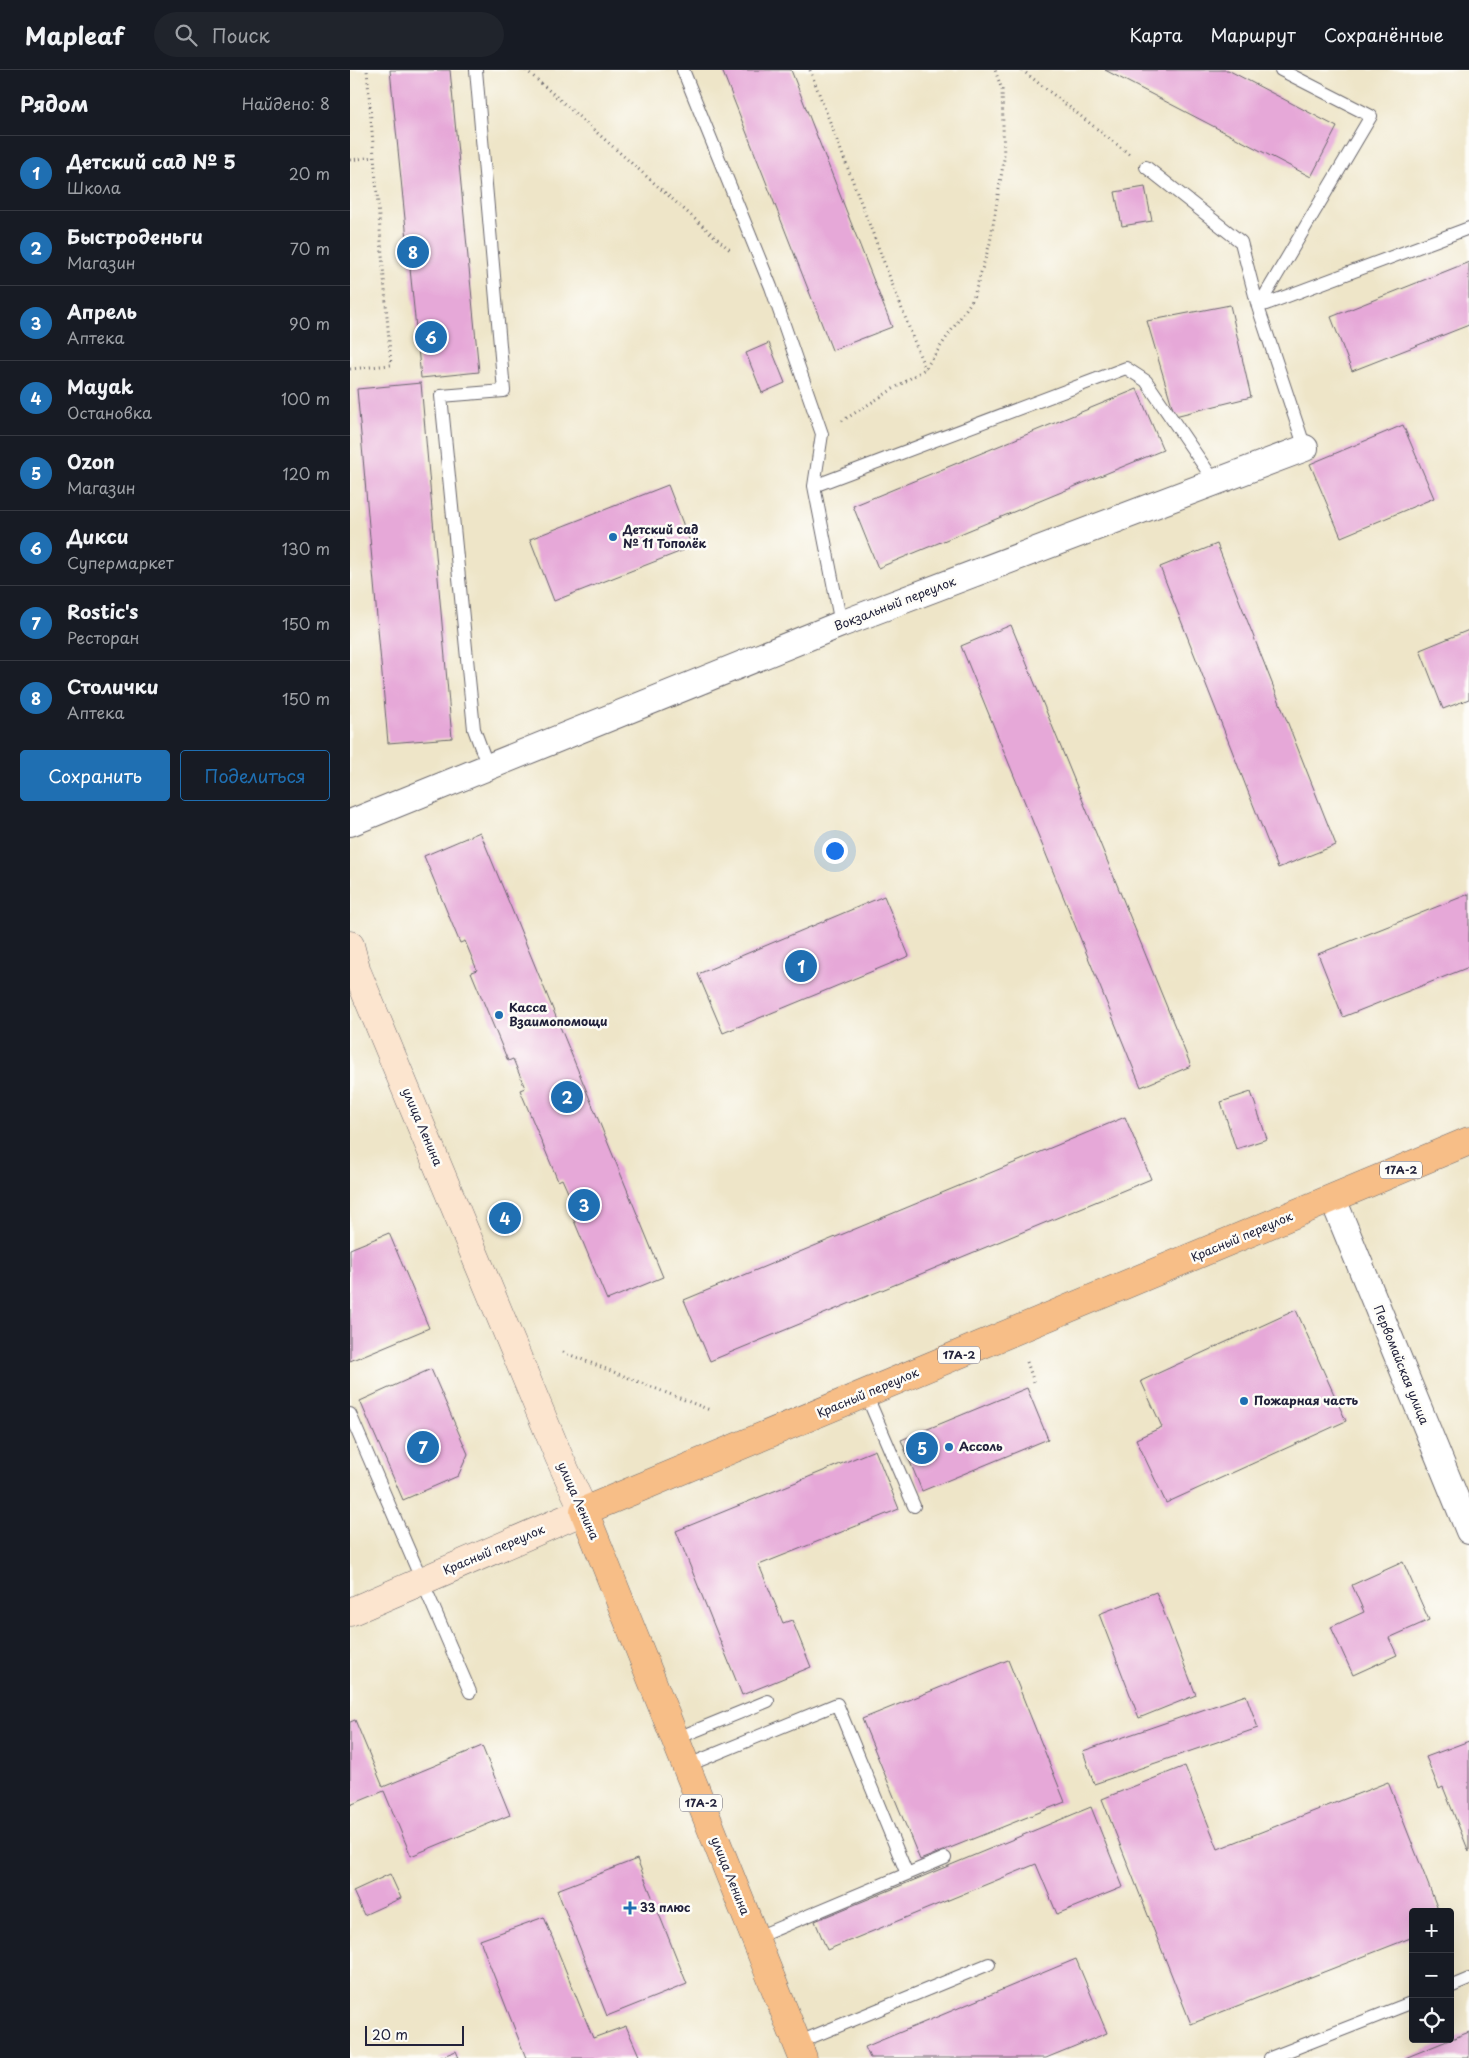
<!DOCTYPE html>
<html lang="ru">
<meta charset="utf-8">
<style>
body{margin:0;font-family:"Playpen Sans",sans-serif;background:#20242c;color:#f1f3f6}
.controls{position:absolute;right:15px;bottom:15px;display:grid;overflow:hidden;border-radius:5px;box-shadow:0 5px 20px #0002}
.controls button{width:45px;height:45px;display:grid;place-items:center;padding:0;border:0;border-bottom:1px solid #363941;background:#171b24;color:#f1f3f6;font:25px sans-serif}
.scale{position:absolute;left:15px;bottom:12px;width:99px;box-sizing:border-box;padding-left:5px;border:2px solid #22223b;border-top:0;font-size:14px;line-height:18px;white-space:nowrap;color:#22223b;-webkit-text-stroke:4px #fdfcf7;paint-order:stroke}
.you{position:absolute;left:484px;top:780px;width:18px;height:18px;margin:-12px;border:4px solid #fff;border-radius:50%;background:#1a73e8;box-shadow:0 0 0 8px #1a73e833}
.badge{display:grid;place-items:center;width:32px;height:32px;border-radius:50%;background:#1f6fb2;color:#fff;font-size:16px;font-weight:700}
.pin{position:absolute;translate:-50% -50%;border:2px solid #fff;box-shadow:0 1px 5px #0006}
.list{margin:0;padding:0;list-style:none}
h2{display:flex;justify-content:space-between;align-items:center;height:65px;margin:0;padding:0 20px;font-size:21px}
h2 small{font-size:16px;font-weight:400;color:#9ea1a6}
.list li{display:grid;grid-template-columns:32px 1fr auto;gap:15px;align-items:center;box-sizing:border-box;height:75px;padding:0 20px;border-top:1px solid #363941}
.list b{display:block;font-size:19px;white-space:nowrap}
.list p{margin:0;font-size:16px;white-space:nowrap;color:#9ea1a6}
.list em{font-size:16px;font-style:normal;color:#9ea1a6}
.actions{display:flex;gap:10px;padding:15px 20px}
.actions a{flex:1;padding:11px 0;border:1px solid #1f6fb2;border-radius:5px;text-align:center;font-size:18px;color:#1f6fb2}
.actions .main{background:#1f6fb2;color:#fff}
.icon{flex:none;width:28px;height:28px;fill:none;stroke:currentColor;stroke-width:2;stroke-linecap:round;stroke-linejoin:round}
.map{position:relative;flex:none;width:1119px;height:1988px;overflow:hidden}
header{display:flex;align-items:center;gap:30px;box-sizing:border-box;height:70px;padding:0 25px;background:#171b24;border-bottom:1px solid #363941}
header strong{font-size:24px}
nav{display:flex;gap:28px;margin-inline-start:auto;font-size:18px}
.search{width:350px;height:45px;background:#20242c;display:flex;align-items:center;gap:12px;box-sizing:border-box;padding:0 18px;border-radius:28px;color:#9ea1a6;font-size:19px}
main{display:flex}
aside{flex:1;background:#171b24}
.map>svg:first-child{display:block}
</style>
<header>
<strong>Mapleaf</strong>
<div class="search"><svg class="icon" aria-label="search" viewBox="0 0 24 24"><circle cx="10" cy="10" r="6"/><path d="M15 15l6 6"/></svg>Поиск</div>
<nav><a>Карта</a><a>Маршрут</a><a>Сохранённые</a></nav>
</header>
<main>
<aside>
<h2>Рядом<small>Найдено: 8</small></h2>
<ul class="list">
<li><span class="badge">1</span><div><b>Детский сад № 5</b><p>Школа</p></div><em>20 m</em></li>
<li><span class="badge">2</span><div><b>Быстроденьги</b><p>Магазин</p></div><em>70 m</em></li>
<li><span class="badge">3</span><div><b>Апрель</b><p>Аптека</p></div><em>90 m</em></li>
<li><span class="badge">4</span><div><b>Mayak</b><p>Остановка</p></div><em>100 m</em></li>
<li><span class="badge">5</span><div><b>Ozon</b><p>Магазин</p></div><em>120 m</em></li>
<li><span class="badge">6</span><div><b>Дикси</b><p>Супермаркет</p></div><em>130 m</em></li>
<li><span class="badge">7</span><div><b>Rostic's</b><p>Ресторан</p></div><em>150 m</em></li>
<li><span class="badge">8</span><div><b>Столички</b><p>Аптека</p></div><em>150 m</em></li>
</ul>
<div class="actions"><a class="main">Сохранить</a><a>Поделиться</a></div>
</aside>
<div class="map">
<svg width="1119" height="1988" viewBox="0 0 1119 1988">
<rect width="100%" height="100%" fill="#fdfcf7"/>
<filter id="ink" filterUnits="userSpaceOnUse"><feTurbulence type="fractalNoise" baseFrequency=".02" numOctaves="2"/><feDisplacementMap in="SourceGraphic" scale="10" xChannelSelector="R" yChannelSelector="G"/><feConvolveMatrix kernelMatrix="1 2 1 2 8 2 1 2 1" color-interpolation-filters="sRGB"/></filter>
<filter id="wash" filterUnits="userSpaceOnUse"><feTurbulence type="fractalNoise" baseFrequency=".0096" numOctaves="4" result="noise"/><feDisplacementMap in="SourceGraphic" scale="20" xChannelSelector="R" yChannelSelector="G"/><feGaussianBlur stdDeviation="1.12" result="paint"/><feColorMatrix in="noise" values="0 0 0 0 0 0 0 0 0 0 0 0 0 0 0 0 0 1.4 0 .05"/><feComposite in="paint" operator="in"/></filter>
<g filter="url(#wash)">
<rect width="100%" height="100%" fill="#eee5c8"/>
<g id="blocks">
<path fill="#e6a8d8" d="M40,0H100L129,302L71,308Z
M372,0H441L542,257L482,280Z
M755,0H878L987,57L961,107Z
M795,117L802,151L772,156L765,122Z
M1119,192V255L1002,301L981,247Z
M880,235L901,327L825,346L797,251Z
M419,273L435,313L412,323L396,283Z
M71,313L102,668L38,673L7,319Z
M787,319L813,380L528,498L503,436Z
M1053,355L1084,428L991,467L960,394Z
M318,415L342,477L204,531L180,469Z
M867,474L986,775L928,798L810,497Z
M661,555L841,996L791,1017L611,576Z
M1119,560V629L1093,639L1070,580Z
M130,762L313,1207L257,1230L220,1141L225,1138L212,1109L208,1111L170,1020L175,1018L163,989L158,991L121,902L127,900L115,871L110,873L74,786Z
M1119,824V897L993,947L968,884Z
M534,826L559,886L373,963L348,904Z
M901,1022L917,1069L886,1079L871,1032Z
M775,1047L801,1109L360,1291L334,1230Z
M39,1163L79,1258L0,1291V1179Z
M946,1240L996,1351L816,1433L786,1369L812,1357L791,1311Z
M81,1299L118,1384L108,1406L53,1430L10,1331Z
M677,1318L698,1369L572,1421L551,1370Z
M525,1380L549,1439L409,1495L433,1553L442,1550L461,1597L392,1625L326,1461Z
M1053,1492L1079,1550L1039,1568L1047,1585L1003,1605L981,1557L1014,1542L1002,1515Z
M806,1522L846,1625L789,1648L749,1544Z
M658,1590L715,1732L570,1790L512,1649Z
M896,1625L908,1658L744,1714L733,1681Z
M5,1650L33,1717L132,1676L160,1745L61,1786L34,1721L0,1735V1652Z
M1119,1671V1782L1093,1717L1089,1719L1076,1687Z
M835,1696L868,1779L1038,1712L1089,1842H1063V1867L841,1954L752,1729Z
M741,1737L773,1817L707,1844L686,1794L477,1880L465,1851Z
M287,1789L337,1914L257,1946L207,1820Z
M40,1804L51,1828L14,1845L3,1821Z
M194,1847L243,1968L276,1956L290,1988H176L130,1870Z
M726,1889L757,1963L696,1988H520L515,1977Z
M1119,1962V1988H1055Z
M106,1981L109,1988H88Z"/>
</g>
</g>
<g filter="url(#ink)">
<use href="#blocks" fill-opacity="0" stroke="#69666c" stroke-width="1"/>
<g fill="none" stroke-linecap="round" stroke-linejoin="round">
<g stroke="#69666c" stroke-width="14">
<path id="lane" d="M126,0L154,321L91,326L124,659L138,697
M333,0L421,217L472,364L464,416L491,554
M796,97L891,172L908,237
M908,237L1021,46L931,0
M955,378L908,237L1119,158
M464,416L776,298L796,311L865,412
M516,1324L564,1436
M0,1344L120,1622
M325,1669L418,1631
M336,1696L487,1634L557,1804L405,1868
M557,1804L595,1788
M1100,1917L1119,1909
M447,1973L639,1894
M920,1988L1063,1932"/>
</g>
<g stroke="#69666c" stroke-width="28">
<path id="street" d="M0,753L491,554L955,378
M983,1129L1119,1461"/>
</g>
<g stroke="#69666c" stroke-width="29">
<path id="secondary" d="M0,875L7,902L209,1387L234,1441L0,1542"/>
</g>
<g stroke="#69666c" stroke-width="29">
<path id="primary" d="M453,1988L234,1441L1119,1071"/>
</g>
<path stroke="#69666c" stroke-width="3" stroke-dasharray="1 4" stroke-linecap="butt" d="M176,0L380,180
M460,0L575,299
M672,0L779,84
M0,90L24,87
M0,299L41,295L17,0
M492,351L575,299L623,229L640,173L654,89L652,20L645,0
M213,1282L360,1340
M677,1292L685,1315"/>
<use href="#lane" stroke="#fff" stroke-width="12"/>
<use href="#street" stroke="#fff" stroke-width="26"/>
<use href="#secondary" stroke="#fce5cf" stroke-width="28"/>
<use href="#primary" stroke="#f7be87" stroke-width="28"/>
</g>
</g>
<g fill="#1f6fb2" stroke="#fdfcf7" stroke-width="2">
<circle cx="263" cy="467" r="5"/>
<circle cx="149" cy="945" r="5"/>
<circle cx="894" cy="1331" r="5"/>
<circle cx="599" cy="1377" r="5"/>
<path d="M277.5 1830.5h5v5h5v5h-5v5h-5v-5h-5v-5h5z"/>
</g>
<g text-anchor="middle" stroke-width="5" stroke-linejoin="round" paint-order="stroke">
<g fill="#fdfcf7" stroke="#646373" stroke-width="1">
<rect x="1030" y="1091.5" width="42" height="17" rx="4"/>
<rect x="588" y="1276.5" width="42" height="17" rx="4"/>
<rect x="330" y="1724.5" width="42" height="17" rx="4"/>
</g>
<g font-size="11" font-weight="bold" fill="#22223b">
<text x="1051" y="1104">17А-2</text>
<text x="609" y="1289">17А-2</text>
<text x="351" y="1737">17А-2</text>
</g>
<g font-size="12" font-weight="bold" fill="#22223b" stroke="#fdfcf7" text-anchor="start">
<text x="273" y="464">Детский сад<tspan x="273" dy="14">№ 11 Тополёк</tspan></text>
<text x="159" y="942">Касса<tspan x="159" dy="14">Взаимопомощи</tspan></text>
<text x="904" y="1335">Пожарная часть</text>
<text x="609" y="1381">Ассоль</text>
<text x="290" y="1842">33 плюс</text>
</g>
<g font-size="12" fill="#22223b" stroke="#fdfcf7">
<text transform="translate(545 534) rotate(-21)" y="4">Вокзальный переулок</text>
<text transform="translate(72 1057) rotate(67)" y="4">улица Ленина</text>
<text transform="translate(892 1167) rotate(-23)" y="4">Красный переулок</text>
<text transform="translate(1051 1295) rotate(68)" y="4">Первомайская улица</text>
<text transform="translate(518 1323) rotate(-23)" y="4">Красный переулок</text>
<text transform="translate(228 1431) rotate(66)" y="4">улица Ленина</text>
<text transform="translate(144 1480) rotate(-23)" y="4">Красный переулок</text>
<text transform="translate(380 1806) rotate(68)" y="4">улица Ленина</text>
</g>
</g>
</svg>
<div class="controls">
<button>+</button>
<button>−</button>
<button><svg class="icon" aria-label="locate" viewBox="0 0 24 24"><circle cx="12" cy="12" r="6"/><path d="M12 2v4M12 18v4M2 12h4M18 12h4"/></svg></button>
</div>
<div class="scale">20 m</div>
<div class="you"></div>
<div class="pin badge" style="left:451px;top:896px">1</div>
<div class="pin badge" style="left:217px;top:1027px">2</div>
<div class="pin badge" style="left:234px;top:1135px">3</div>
<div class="pin badge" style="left:155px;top:1148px">4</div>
<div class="pin badge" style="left:572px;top:1378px">5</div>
<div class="pin badge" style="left:81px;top:267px">6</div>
<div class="pin badge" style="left:73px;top:1377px">7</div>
<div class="pin badge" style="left:63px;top:182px">8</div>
</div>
</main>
